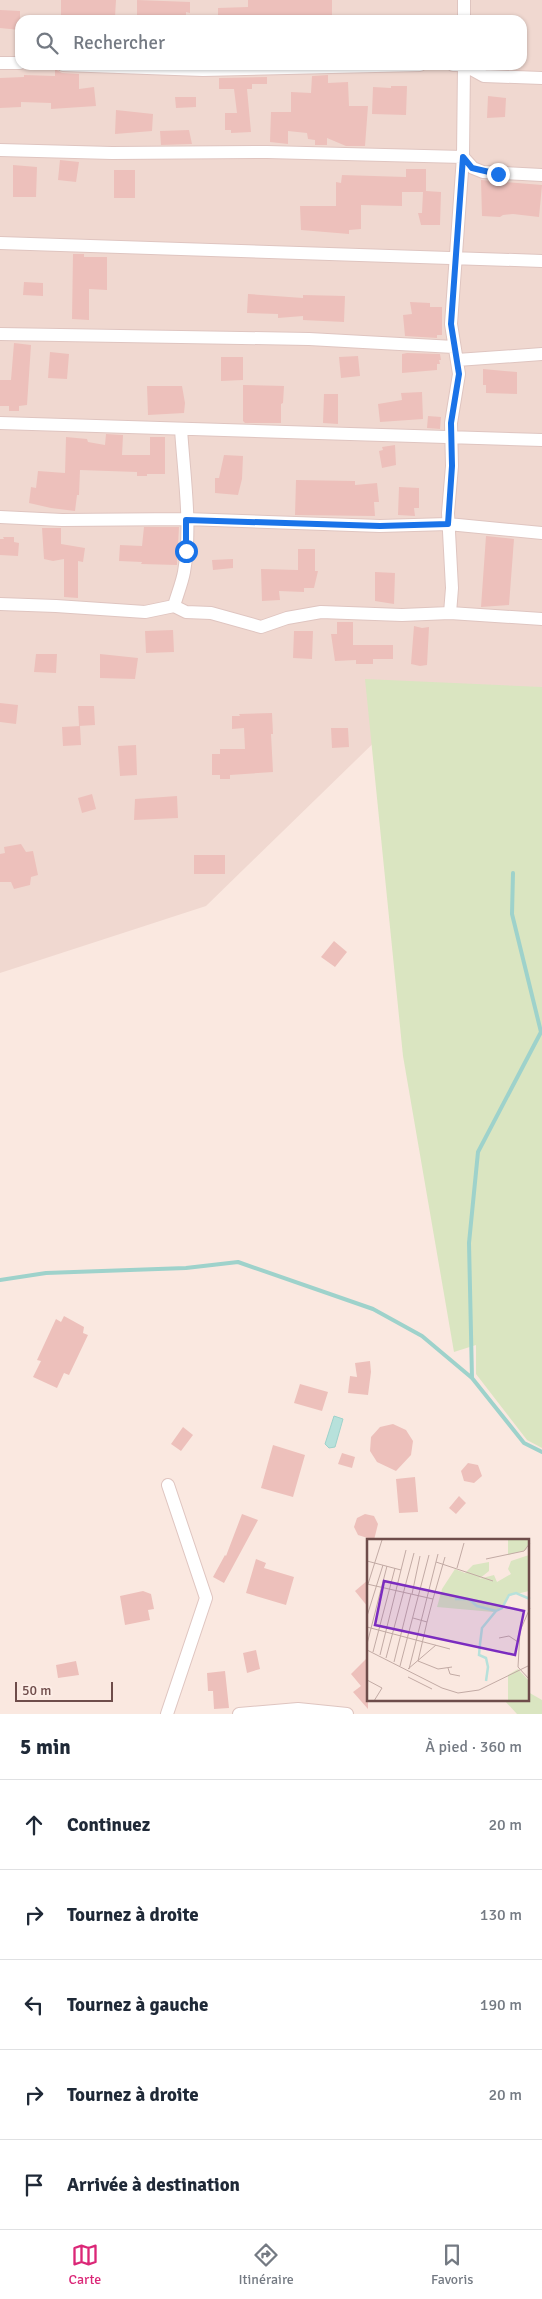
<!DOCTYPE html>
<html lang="fr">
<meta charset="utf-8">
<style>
body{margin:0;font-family:Signika,sans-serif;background:#f6f6f7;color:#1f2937}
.scale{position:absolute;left:15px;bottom:12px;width:98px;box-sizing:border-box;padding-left:5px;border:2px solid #6e4c4a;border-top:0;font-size:14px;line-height:18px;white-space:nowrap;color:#6e4c4a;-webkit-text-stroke:4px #fdede6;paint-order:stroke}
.stop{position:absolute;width:15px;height:15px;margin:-11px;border:4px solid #1a73e8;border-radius:50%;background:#fff}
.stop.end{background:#1a73e8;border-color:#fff;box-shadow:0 1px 5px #0008}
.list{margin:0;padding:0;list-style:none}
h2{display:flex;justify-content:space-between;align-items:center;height:65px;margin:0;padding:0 20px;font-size:21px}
h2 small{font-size:16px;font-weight:400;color:#747a83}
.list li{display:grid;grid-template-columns:32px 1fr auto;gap:15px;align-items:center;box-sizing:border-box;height:90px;padding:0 20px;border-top:1px solid #e0e1e3}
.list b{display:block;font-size:19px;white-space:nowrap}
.list em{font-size:16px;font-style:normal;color:#747a83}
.icon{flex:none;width:28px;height:28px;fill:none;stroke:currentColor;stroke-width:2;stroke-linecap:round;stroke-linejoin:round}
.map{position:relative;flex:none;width:542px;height:1714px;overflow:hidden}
.search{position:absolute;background:#fff;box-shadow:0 1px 4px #0004;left:15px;right:15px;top:15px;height:55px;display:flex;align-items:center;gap:12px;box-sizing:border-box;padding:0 18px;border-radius:15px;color:#747a83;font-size:19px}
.sheet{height:515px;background:#fff}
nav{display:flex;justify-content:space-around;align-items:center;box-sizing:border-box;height:70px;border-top:1px solid #e0e1e3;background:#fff;font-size:14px;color:#747a83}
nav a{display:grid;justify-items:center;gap:2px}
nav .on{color:#db2777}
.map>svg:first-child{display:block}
</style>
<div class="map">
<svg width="542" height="1714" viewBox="0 0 542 1714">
<rect width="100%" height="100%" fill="#fae8e0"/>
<path fill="#f0d8d0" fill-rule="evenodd" d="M0,0H542V746L391,726L206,906L0,973ZM20,20H522V65H20Z"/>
<path fill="#dae5c1" d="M365,679L542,687V1448L527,1440L476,1374V1345L454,1352L403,1056Z
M528,1692L542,1700V1714H517L504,1700H528Z"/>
<path fill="#b7e1db" stroke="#9ed2cb" d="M334,1416L343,1419L335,1447L329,1448L325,1444Z"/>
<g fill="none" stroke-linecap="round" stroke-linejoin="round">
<path stroke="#9ed2cb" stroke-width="4" d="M0,1280L46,1273L186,1268L238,1262L373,1309L422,1336L472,1378L469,1243L478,1152L541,1032L512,914L513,873
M472,1378L524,1443L542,1452"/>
</g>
<path fill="#edc0bb" d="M61,0H116L115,17L61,16Z
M137,0L190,2V13L186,12V19L137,18Z
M248,0H332V20H218V8L248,7Z
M0,10L20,11V30L0,28Z
M55,69L62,73L79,74V89L94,87L96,106L51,109V103L21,102V107L0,108V78L24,77V75L55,76Z
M328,75V83L348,82L349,106H368L365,146H346L327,138V145H315V140L308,139L307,133L288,131V144L270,142L271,112H291V92L311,93L312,76Z
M267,77V84H252V89H247L251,132L231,133V130H225V113H237L234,89H219V78Z
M391,86H407L406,115L372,114L373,87L391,88Z
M488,96L506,98L505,117L487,118Z
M175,97H196V107L176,108Z
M116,110L153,114L152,131L115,134Z
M189,130L192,144L161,145L160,131Z
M60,160L79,162L76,182L58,180Z
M13,165L37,167L36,197H13Z
M406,169H426V191L441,192L440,225H421L418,213H422L423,192H402V206L361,205V229L349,230V234L301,230L300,206H336V182L341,183L342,175L406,177Z
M114,170H135V198H114Z
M481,180L542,185L539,217L513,214L503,215L500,217L482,216Z
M73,254H84V257H107V290L89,289V320L72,319Z
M24,282L43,283V296L23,295Z
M248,294L303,298V295L345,296L344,322L303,320V316L278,318V314L247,313Z
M410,302L430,303V307H442V335H437V338L405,336L403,315L412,314Z
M14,343L31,345L27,405L19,406V411H9V406H0V380H11Z
M50,352L69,354L67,379L48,378Z
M407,353L440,354L441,360H439L440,364H437V370L402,373V354Z
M358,356L360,376L341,378L339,357Z
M221,357H243V380L221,381Z
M483,369L517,372V394L486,393V385H483Z
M243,385L284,386L283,403L281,404V423H245L243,421Z
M147,386H182L185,403L184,413L148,415Z
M422,392L423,419L380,422L378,404L402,400L401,393Z
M324,394H338V424L323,423Z
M428,416L441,417L440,429L427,428Z
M106,434L123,435L122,455H150V437H165V474H147V476H137V472L80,470L79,495H77L75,511L51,508L29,503L31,487L36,488L38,471L65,473L66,437L87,439L88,442L105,445Z
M395,445L396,465L382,468L379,451L383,450L382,447Z
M224,455L243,456L242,479L238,495L215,493V478H219Z
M296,480L355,481V485L377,483L379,502H374L375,516L295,515Z
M399,487L419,488V508H414L415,516L398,515Z
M144,527H179L177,565L141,564L142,562L119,561L120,545L142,546Z
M42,528H61V544L85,548L83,562L78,561V598L64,597V559L53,561L44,559Z
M486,536L514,539L509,605L481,607Z
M3,537H14V542L19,543L18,556L0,555V539H4Z
M298,549H315V571H318L314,588H304V592L279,591L280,600L262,601L261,569L298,570Z
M233,559V568L213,570L212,560Z
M375,572L395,573L394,604L375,601Z
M337,622H353V645H393V659H373V664H356V660L335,661L331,634H337Z
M414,626L422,628L429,627L427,665L420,666L411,664Z
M173,630L174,652L146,653L145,631Z
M294,631H313L312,659L293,658Z
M36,654H57L56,673L34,672Z
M100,654L138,658L135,679L100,678Z
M0,703L18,705L16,724L0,722Z
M78,706H94L95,725L79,726Z
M272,713L273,734H271L273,772L230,775V779H220V775H212V754H220V749H245L244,728L232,729V716H240L239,714Z
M80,726L81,745L63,746L62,727Z
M331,728H348L349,747L332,748Z
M136,745L137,775L120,776L118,746Z
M92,794L96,809L82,813L78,798Z
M177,796L178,818L134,820L135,799Z
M21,844L26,852L33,851L38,875L31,877L30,885L14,889L11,882H0V854L5,853L4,847Z
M194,855H225V874H194Z
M334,941L347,952L335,967L321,957Z
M64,1316L84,1327L83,1333L88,1335L69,1375L64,1373L57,1388L33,1377L41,1361L37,1360L56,1319L61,1322Z
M370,1361L371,1372L368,1395L348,1393L350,1376L357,1377L355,1363Z
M300,1384L328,1392L322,1411L294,1403Z
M393,1424L406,1430L413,1441L411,1455L396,1471L377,1462L370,1451L371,1437L380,1427Z
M183,1427L193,1435L181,1451L171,1444Z
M273,1445L305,1455L293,1497L261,1488Z
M342,1453L355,1457L352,1468L338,1464Z
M468,1463L478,1465L482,1476L474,1483L464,1481L461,1471Z
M415,1477L418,1512L399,1513L396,1479Z
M459,1496L466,1503L456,1514L449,1508Z
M242,1514L258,1520L224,1583L213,1577L225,1555L226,1556Z
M365,1514L374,1516L378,1524L374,1540L358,1535L354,1527L357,1518Z
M256,1559L266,1563L264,1568L294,1577L286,1605L246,1593Z
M368,1580V1607L355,1591Z
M143,1591L151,1594L154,1609L148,1610L150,1620L125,1625L120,1596Z
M256,1650L260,1669L247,1673L243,1653Z
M368,1657V1709L353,1692L361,1686L351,1674Z
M76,1661L79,1675L58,1678L56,1665Z
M225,1671L229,1708L214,1709L213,1691H208L207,1673Z"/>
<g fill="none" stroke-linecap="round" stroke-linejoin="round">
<g stroke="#dfc5c0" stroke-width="14">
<path id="street" d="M464,0V20
M0,63H20
M63,65L203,70L420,65
M453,65H464L484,76L542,78
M464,65L463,157L451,324L459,374L451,423L452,466L448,513L452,588L450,613L542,619
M0,150L112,153L267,152L463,157L473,168L483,172L542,175
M0,243L542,261
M0,334L309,339L454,347
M457,360L542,354
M0,423L542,440
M0,517L62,520L186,519L380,526L448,524L542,533
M0,604L56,606L145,612L174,606C177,595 182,583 184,572C192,526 184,476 181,429
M174,606L186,612L211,613L261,627L287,618L321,612L402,615L450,613
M167,1714L206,1598L168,1485
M239,1714L298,1709L347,1714"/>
</g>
<use href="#street" stroke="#fff" stroke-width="12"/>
</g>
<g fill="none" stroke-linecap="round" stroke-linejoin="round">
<path stroke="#1a73e8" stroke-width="6" d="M186,551V520L380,526L448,524L452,466L451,423L459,374L451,324L463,157L472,168L498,174"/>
</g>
<g transform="translate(367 1539)">
<rect width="162" height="162" fill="#fae8e0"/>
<path d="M141,1H162V3L159,11L141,16ZM162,16V52L141,57L135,68L126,73L70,68L75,50L88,30L98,34L106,26L122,23V32L112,40L127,36L130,43L144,35L141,30L144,22ZM151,130L162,142V162H141V136Z" fill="#dae5c1"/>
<path fill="none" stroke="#b7e1db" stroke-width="2.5" d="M88,60H102L110,67L129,72L115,89L113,105L112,116L119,119L121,128L119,142M129,72L135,69L142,56L149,54L163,60"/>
<path fill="none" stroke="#c2aaa4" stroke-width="1" d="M119,20L157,12L163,4M0,22L34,31L13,116M69,23L126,42M90,29L97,4M34,31L39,11M0,45L66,60L78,18M1,45L15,1M45,55L53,17M163,69L153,92L151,128L163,141M0,77L16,26M46,79L60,83L51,122L71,130L85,128M60,83L66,60M0,88L83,110M132,99L142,97L151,103M0,105L20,27M0,111L75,149L91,154L112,151L163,126M6,113L28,29M19,119L47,14M27,123L44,55M33,127L62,16M81,129L83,135L93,137M41,130L69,106M42,130L71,15M41,138L65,150M0,141L15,149L7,162"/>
<path fill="#7b2cbf" fill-opacity="0.15" stroke="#7b2cbf" stroke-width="2.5" d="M17,42L157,72L148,116L8,86Z"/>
<rect width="162" height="162" fill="none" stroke="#6e4c4a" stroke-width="2.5"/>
</g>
</svg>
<div class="scale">50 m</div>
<div class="stop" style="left:186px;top:551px"></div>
<div class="stop end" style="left:498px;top:174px"></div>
<div class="search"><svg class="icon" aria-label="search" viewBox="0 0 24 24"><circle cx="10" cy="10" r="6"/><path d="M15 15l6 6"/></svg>Rechercher</div>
</div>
<section class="sheet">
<h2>5 min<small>À pied · 360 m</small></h2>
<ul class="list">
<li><svg class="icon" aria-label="ahead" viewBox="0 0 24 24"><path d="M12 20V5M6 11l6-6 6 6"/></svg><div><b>Continuez</b></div><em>20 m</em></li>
<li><svg class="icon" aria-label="right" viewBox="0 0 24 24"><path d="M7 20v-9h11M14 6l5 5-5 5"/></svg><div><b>Tournez à droite</b></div><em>130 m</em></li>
<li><svg class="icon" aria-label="left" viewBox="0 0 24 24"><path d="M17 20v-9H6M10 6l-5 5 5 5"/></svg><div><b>Tournez à gauche</b></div><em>190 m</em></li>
<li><svg class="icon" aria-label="right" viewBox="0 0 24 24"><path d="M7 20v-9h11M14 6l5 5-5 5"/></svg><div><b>Tournez à droite</b></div><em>20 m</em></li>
<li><svg class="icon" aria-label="arrive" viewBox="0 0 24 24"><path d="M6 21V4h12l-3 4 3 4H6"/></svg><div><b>Arrivée à destination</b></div></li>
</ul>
</section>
<nav>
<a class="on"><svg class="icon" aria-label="map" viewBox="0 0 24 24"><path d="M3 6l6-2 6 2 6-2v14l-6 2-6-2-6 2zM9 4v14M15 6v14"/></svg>Carte</a>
<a><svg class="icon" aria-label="directions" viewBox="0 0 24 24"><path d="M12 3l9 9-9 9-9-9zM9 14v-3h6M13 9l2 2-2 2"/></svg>Itinéraire</a>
<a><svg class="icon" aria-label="saved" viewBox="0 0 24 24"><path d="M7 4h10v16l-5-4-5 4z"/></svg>Favoris</a>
</nav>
